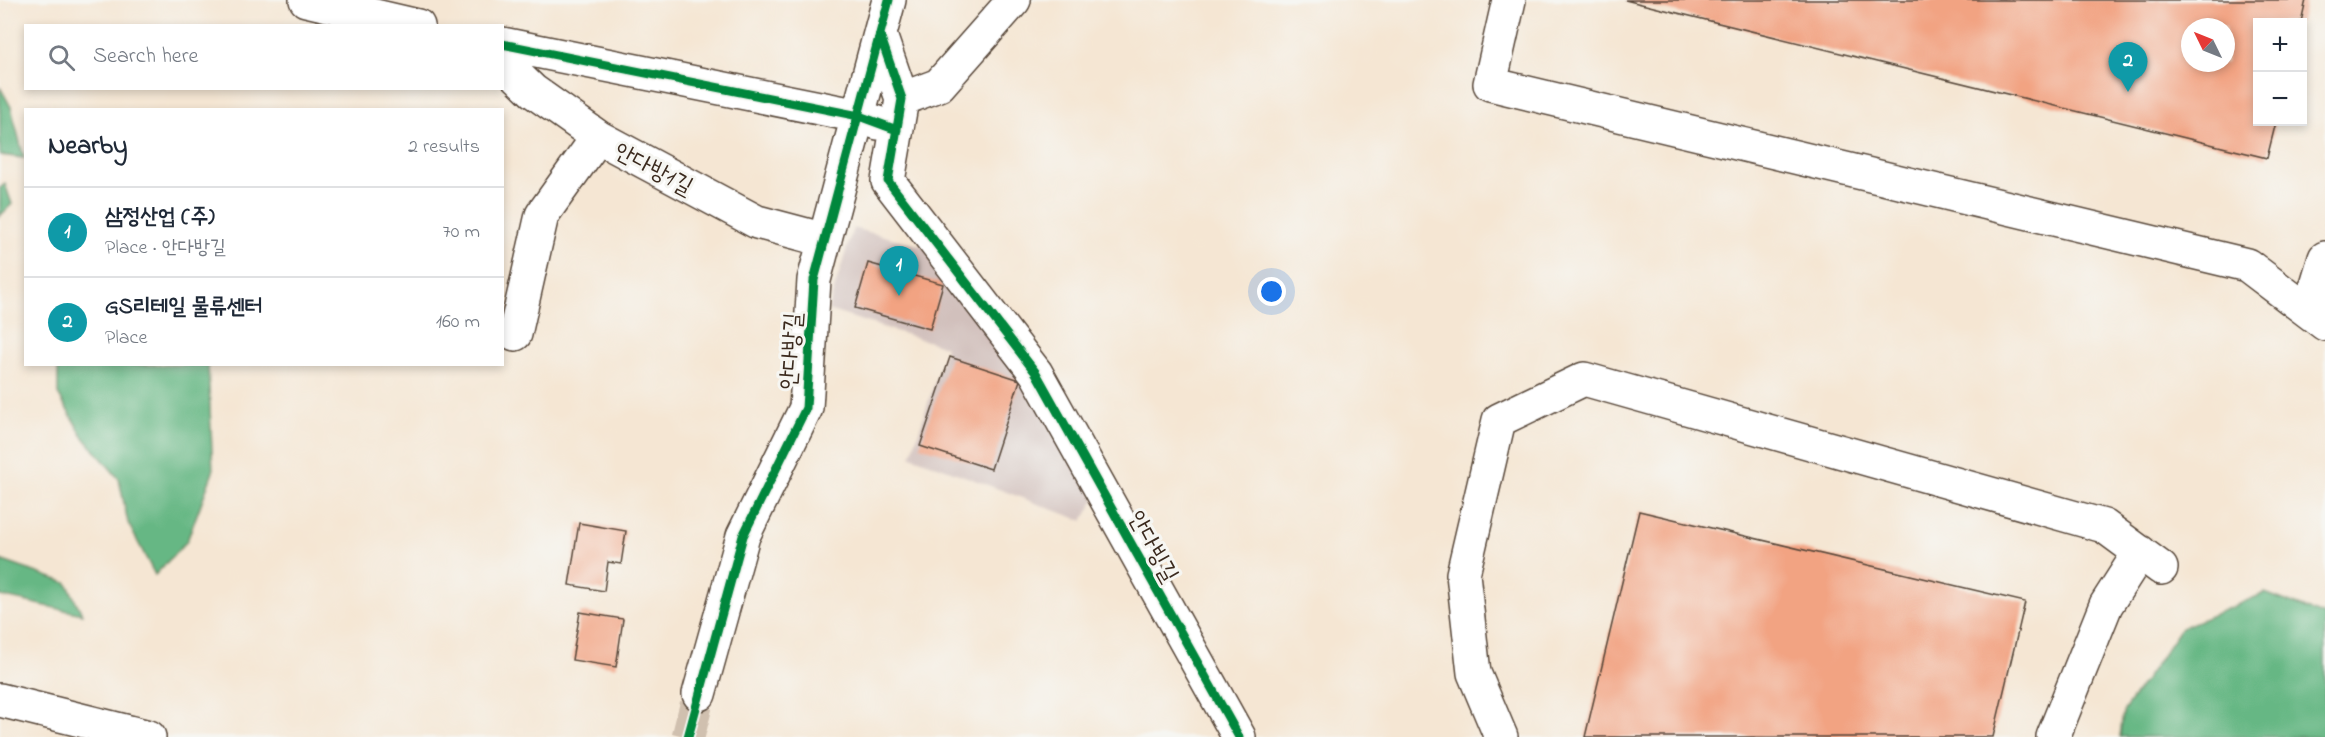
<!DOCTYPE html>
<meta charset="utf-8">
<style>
body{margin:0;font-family:"Indie Flower","Poor Story",sans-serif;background:#f2f2f3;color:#1f2937}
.controls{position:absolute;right:18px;top:18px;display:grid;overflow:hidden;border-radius:0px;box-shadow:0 3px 9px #0003}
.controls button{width:54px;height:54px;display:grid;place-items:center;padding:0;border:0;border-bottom:2px solid #e0e1e3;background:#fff;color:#1f2937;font:30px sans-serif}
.compass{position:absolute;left:2181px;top:18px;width:54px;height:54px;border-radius:50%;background:#fff;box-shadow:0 3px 9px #0003;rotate:313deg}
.you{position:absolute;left:1272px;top:292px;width:21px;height:21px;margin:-15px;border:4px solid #fff;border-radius:50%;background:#1a73e8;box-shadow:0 0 0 9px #1a73e833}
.badge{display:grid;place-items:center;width:39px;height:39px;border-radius:50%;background:#ea580c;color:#fff;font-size:20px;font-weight:700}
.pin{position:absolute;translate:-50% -50px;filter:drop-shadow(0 2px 3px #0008)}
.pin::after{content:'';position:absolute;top:32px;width:21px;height:18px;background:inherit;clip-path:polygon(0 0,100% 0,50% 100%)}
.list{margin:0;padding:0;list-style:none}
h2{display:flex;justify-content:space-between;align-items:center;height:78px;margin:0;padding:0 24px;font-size:26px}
h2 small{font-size:20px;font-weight:400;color:#747a83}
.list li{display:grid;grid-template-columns:39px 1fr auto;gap:18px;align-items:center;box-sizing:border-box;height:90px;padding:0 24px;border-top:2px solid #e0e1e3}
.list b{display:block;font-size:22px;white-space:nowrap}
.list p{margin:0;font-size:20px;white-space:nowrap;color:#747a83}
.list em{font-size:20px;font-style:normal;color:#747a83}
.icon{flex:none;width:33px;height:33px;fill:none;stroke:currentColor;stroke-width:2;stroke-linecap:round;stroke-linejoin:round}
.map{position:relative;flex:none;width:2325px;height:737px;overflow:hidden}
.search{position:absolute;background:#fff;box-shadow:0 3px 9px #0003;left:24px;top:24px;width:480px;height:66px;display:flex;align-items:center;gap:15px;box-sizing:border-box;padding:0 21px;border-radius:0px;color:#747a83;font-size:22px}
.panel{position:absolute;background:#fff;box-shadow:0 3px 9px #0003;left:24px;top:108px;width:480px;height:258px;border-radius:0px}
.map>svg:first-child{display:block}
</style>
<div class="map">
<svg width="2325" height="737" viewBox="0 0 2325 737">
<rect width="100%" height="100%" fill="#f6f6f2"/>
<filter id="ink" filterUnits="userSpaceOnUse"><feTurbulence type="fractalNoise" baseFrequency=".0167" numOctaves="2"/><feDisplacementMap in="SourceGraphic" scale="12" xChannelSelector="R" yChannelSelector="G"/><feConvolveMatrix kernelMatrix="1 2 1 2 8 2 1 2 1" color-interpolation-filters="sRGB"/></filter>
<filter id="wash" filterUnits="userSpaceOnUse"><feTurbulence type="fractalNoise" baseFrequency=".008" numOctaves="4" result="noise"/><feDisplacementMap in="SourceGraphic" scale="24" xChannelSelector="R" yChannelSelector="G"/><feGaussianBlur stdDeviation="1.35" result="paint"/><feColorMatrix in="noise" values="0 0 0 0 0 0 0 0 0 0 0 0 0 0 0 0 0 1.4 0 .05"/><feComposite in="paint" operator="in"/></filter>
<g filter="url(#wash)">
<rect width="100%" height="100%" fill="#f5e6d3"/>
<path fill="#d1c0bc" d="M853,228L926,247L1033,376L1095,499L1083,521L911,456L946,347L828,310Z"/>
<path fill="#66b784" stroke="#507051" stroke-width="1.5" d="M0,87L11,107L24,158L0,155Z
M5,184L12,204L0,216V188Z
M58,365H208L213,472L187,541L155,575L128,523L119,479L82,435L58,394Z
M0,560L67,583L82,614L0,596Z
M2265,593L2325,616V737H2120L2123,712L2181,628Z"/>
<g id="blocks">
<path fill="#f2a382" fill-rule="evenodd" d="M1625,0H2306L2301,22H2258V122H2276L2267,158ZM2190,27H2226V63H2190Z
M868,263L943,284L930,329L855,308Z
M950,357L1020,380L991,469L920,446Z
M1639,511L2025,602L1993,737H1585Z
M579,523L626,531L621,564L608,562L604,591L569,585Z
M580,612L623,619L616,667L572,660Z"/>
</g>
</g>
<g filter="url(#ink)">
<use href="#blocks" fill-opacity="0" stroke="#574639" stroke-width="1.5"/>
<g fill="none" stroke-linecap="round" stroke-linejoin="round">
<path stroke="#d0c0af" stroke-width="33" stroke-dasharray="33 16" stroke-linecap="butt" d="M688,737L699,694"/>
<g stroke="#574639" stroke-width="36">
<path id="minor" d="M306,0L418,26
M1509,0L1490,84L2247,265L2325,324
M880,35L902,99L888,181L1036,373L1239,737
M502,44L859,116L878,123
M502,61L533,91L598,137L757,222L825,240
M902,99L939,85L1014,0
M2309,311L2325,258
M515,334L542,215L598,137
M699,694L743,536L806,408L814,280L889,0
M1501,737L1474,673L1463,574L1499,420L1584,379L2104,526L2161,568
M2053,737L2106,605L2140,552"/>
</g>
<g stroke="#574639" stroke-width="36">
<path id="highway" d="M0,700L149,737"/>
</g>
<use href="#minor" stroke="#fff" stroke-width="33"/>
<use href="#highway" stroke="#fff" stroke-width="33"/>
<g stroke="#f6f6f2" stroke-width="13">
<path id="cycleway" d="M880,35L902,99L888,181L1036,373L1239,737
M502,44L859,116L897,130
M688,737L743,536L806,408L814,280L889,0"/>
</g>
<use href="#cycleway" stroke="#00873e" stroke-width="9"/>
</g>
</g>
<g text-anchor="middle" stroke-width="6" stroke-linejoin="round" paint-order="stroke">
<g font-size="24" fill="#3b2a1e" stroke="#f6f6f2">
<text transform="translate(654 168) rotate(28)" y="8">안다방1길</text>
<text transform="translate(790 351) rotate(-86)" y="8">안다방길</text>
<text transform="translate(1154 546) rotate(61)" y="8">안다빙길</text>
</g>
</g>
</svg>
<div class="controls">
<button>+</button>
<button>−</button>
</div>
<svg class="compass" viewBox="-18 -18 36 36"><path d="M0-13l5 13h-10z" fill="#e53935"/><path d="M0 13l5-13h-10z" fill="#747a83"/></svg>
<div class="you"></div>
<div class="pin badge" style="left:899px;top:296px;background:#0f9aa8">1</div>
<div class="pin badge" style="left:2128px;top:92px;background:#0f9aa8">2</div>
<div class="search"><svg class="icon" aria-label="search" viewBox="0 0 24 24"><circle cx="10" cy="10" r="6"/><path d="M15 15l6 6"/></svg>Search here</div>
<section class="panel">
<h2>Nearby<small>2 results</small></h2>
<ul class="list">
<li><span class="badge" style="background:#0f9aa8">1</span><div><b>삼정산업 (주)</b><p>Place · 안다방길</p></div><em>70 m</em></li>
<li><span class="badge" style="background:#0f9aa8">2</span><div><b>GS리테일 물류센터</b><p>Place</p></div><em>160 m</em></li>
</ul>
</section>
</div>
